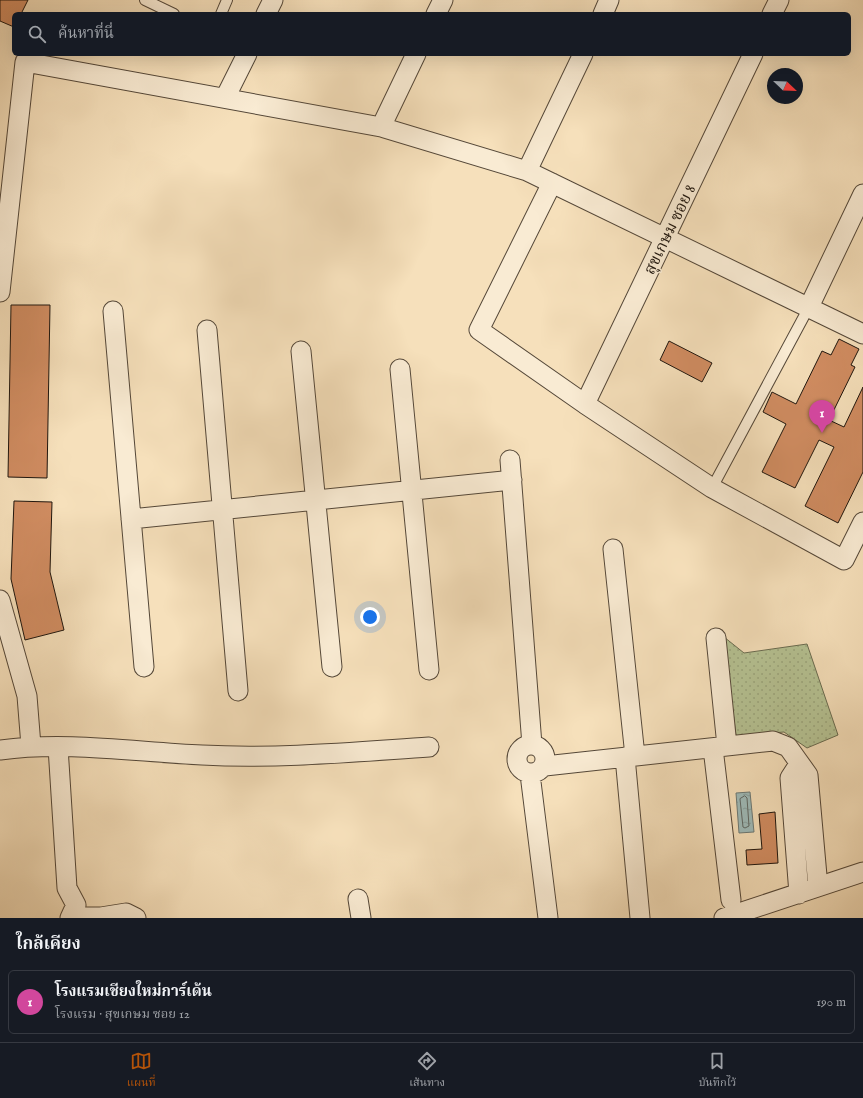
<!DOCTYPE html>
<html lang="th">
<meta charset="utf-8">
<style>
body{margin:0;font-family:"IM FELL English","Noto Serif Thai",serif;background:#242831;color:#f1f3f6}
.compass{position:absolute;left:767px;top:68px;width:36px;height:36px;border-radius:50%;background:#171b24;box-shadow:0 4px 16px #0002;rotate:113deg}
.you{position:absolute;left:370px;top:617px;width:14px;height:14px;margin:-10px;border:3px solid #fff;border-radius:50%;background:#1a73e8;box-shadow:0 0 0 6px #1a73e833}
.badge{display:grid;place-items:center;width:26px;height:26px;border-radius:50%;background:#b45309;color:#fff;font-size:13px;font-weight:700}
.pin{position:absolute;translate:-50% -33px;filter:drop-shadow(0 1px 2px #0008)}
.pin::after{content:'';position:absolute;top:21px;width:14px;height:12px;background:inherit;clip-path:polygon(0 0,100% 0,50% 100%)}
.list{margin:0;padding:0;list-style:none}
h2{display:flex;justify-content:space-between;align-items:center;height:52px;margin:0;padding:0 16px;font-size:17px}
h2 small{font-size:13px;font-weight:400;color:#9ea1a6}
.list li{display:grid;grid-template-columns:26px 1fr auto;gap:12px;align-items:center;box-sizing:border-box;height:64px;margin:0 8px 8px;padding:0 8px;border:1px solid #363941;border-radius:6px}
.list b{display:block;font-size:15px;white-space:nowrap}
.list p{margin:0;font-size:13px;white-space:nowrap;color:#9ea1a6}
.list em{font-size:13px;font-style:normal;color:#9ea1a6}
.icon{flex:none;width:22px;height:22px;fill:none;stroke:currentColor;stroke-width:2;stroke-linecap:round;stroke-linejoin:round}
.map{position:relative;flex:none;width:863px;height:918px;overflow:hidden}
.search{position:absolute;background:#171b24;box-shadow:0 4px 16px #0002;left:12px;right:12px;top:12px;height:44px;display:flex;align-items:center;gap:10px;box-sizing:border-box;padding:0 14px;border-radius:6px;color:#9ea1a6;font-size:15px}
.sheet{height:124px;background:#171b24}
nav{display:flex;justify-content:space-around;align-items:center;box-sizing:border-box;height:56px;border-top:1px solid #363941;background:#171b24;font-size:11px;color:#9ea1a6}
nav a{display:grid;justify-items:center;gap:2px}
nav .on{color:#b45309}
.map>svg:first-child{display:block}
</style>
<div class="map">
<svg width="863" height="918" viewBox="0 0 863 918">
<defs>
<pattern id="grass-dots" width="8" height="8" patternUnits="userSpaceOnUse"><rect width="8" height="8" fill="#b6c394"/><path d="M2 2h.1M6 6h.1" fill="none" stroke="#9ca77e" stroke-width="1.8" stroke-linecap="round"/></pattern>
<pattern id="water-ripples" width="26" height="14" patternUnits="userSpaceOnUse"><rect width="26" height="14" fill="#9fbbb9"/><path d="M2 4q2-2 4 0t4 0M15 11q2-2 4 0t4 0" fill="none" stroke="#88a09e"/></pattern>
</defs>
<rect width="100%" height="100%" fill="#f6e0bb"/>
<filter id="stains"><feTurbulence type="fractalNoise" baseFrequency=".005" numOctaves="4"/><feColorMatrix values="0 0 0 0 .2 0 0 0 0 .09 0 0 0 0 .02 0 0 0 .5 -.17"/></filter>
<radialGradient id="worn" r=".72"><stop offset=".6" stop-color="#630" stop-opacity="0"/><stop offset="1" stop-color="#630" stop-opacity=".3"/></radialGradient>
<path fill="url(#grass-dots)" stroke="#6a6c51" d="M724,637L744,653L807,644L838,735L807,748L784,732L736,736Z"/>
<path fill="url(#water-ripples)" stroke="#6c7975" d="M750,792L754,832L739,833L736,793Z"/>
<g fill="none" stroke-linecap="round" stroke-linejoin="round">
<path stroke="#5f6864" stroke-width="1" d="M745,796L747,798L749,826L745,828L743,827L740,799Z"/>
</g>
<path fill="#d18d62" stroke="#1f160e" d="M0,0H28L21,14H14V27L0,21Z
M11,305H50L47,478L8,477Z
M839,339L859,349L851,365L855,367L829,420L844,427L863,387V472L838,523L805,506L834,447L819,440L795,488L762,472L786,424L763,412L772,392L796,404L822,351L831,355Z
M669,341L712,363L702,382L660,360Z
M14,501L52,502L50,572L64,630L25,640L11,579Z
M775,812L778,863L747,865L746,850L762,849L759,814Z"/>
<g fill="none" stroke-linecap="round" stroke-linejoin="round">
<g stroke="#554839" stroke-width="12">
<path id="service" d="M145,0L174,14
M221,14L227,0
M712,488L809,307"/>
</g>
<g stroke="#554839" stroke-width="21">
<path id="minor" d="M266,14L273,0
M436,14L443,0
M603,14L609,0
M772,14L779,0
M225,98L247,54
M381,127L416,54
M527,171L583,54
M552,183L479,330L585,404L712,488L844,560L863,522
M0,292L25,62L381,127L527,171L863,334
M809,307L863,194
M113,311L144,667
M207,330L238,691
M301,351L332,667
M400,369L429,670
M585,404L753,54
M510,460L532,745
M131,519L512,480
M613,549L635,756
M0,600L27,696L31,746
M716,638L727,746
M517 759a14 14 0 1 1 28 0a14 14 0 1 1-28 0Z
M58,747L67,888L76,905L70,918
M713,748L731,900
M0,750C67,741 135,752 202,755C278,759 353,752 429,747
M625,757L640,918
M545,766L773,741L788,747L808,775L818,887
M530,774L548,918
M799,894L790,778L799,764
M358,899L361,918
M71,917H101L126,913L136,918
M724,918L863,872"/>
</g>
<use href="#service" stroke="#f9ebd3" stroke-width="10"/>
<use href="#minor" stroke="#f9ebd3" stroke-width="19"/>
</g>
<g text-anchor="middle" stroke-width="3" stroke-linejoin="round" paint-order="stroke">
<g font-size="16" fill="#1f160e" stroke="#f9ebd3">
<text transform="translate(669 229) rotate(-64)" y="6">สุขเกษม ซอย 8</text>
</g>
</g>
<rect width="100%" height="100%" filter="url(#stains)"/>
<rect width="100%" height="100%" fill="url(#worn)"/>
</svg>
<svg class="compass" viewBox="-18 -18 36 36"><path d="M0-13l5 13h-10z" fill="#e53935"/><path d="M0 13l5-13h-10z" fill="#9ea1a6"/></svg>
<div class="you"></div>
<div class="pin badge" style="left:822px;top:433px;background:#d1479c">1</div>
<div class="search"><svg class="icon" aria-label="search" viewBox="0 0 24 24"><circle cx="10" cy="10" r="6"/><path d="M15 15l6 6"/></svg>ค้นหาที่นี่</div>
</div>
<section class="sheet">
<h2>ใกล้เคียง<small></small></h2>
<ul class="list">
<li><span class="badge" style="background:#d1479c">1</span><div><b>โรงแรมเชียงใหม่การ์เด้น</b><p>โรงแรม · สุขเกษม ซอย 12</p></div><em>190 m</em></li>
</ul>
</section>
<nav>
<a class="on"><svg class="icon" aria-label="map" viewBox="0 0 24 24"><path d="M3 6l6-2 6 2 6-2v14l-6 2-6-2-6 2zM9 4v14M15 6v14"/></svg>แผนที่</a>
<a><svg class="icon" aria-label="directions" viewBox="0 0 24 24"><path d="M12 3l9 9-9 9-9-9zM9 14v-3h6M13 9l2 2-2 2"/></svg>เส้นทาง</a>
<a><svg class="icon" aria-label="saved" viewBox="0 0 24 24"><path d="M7 4h10v16l-5-4-5 4z"/></svg>บันทึกไว้</a>
</nav>
